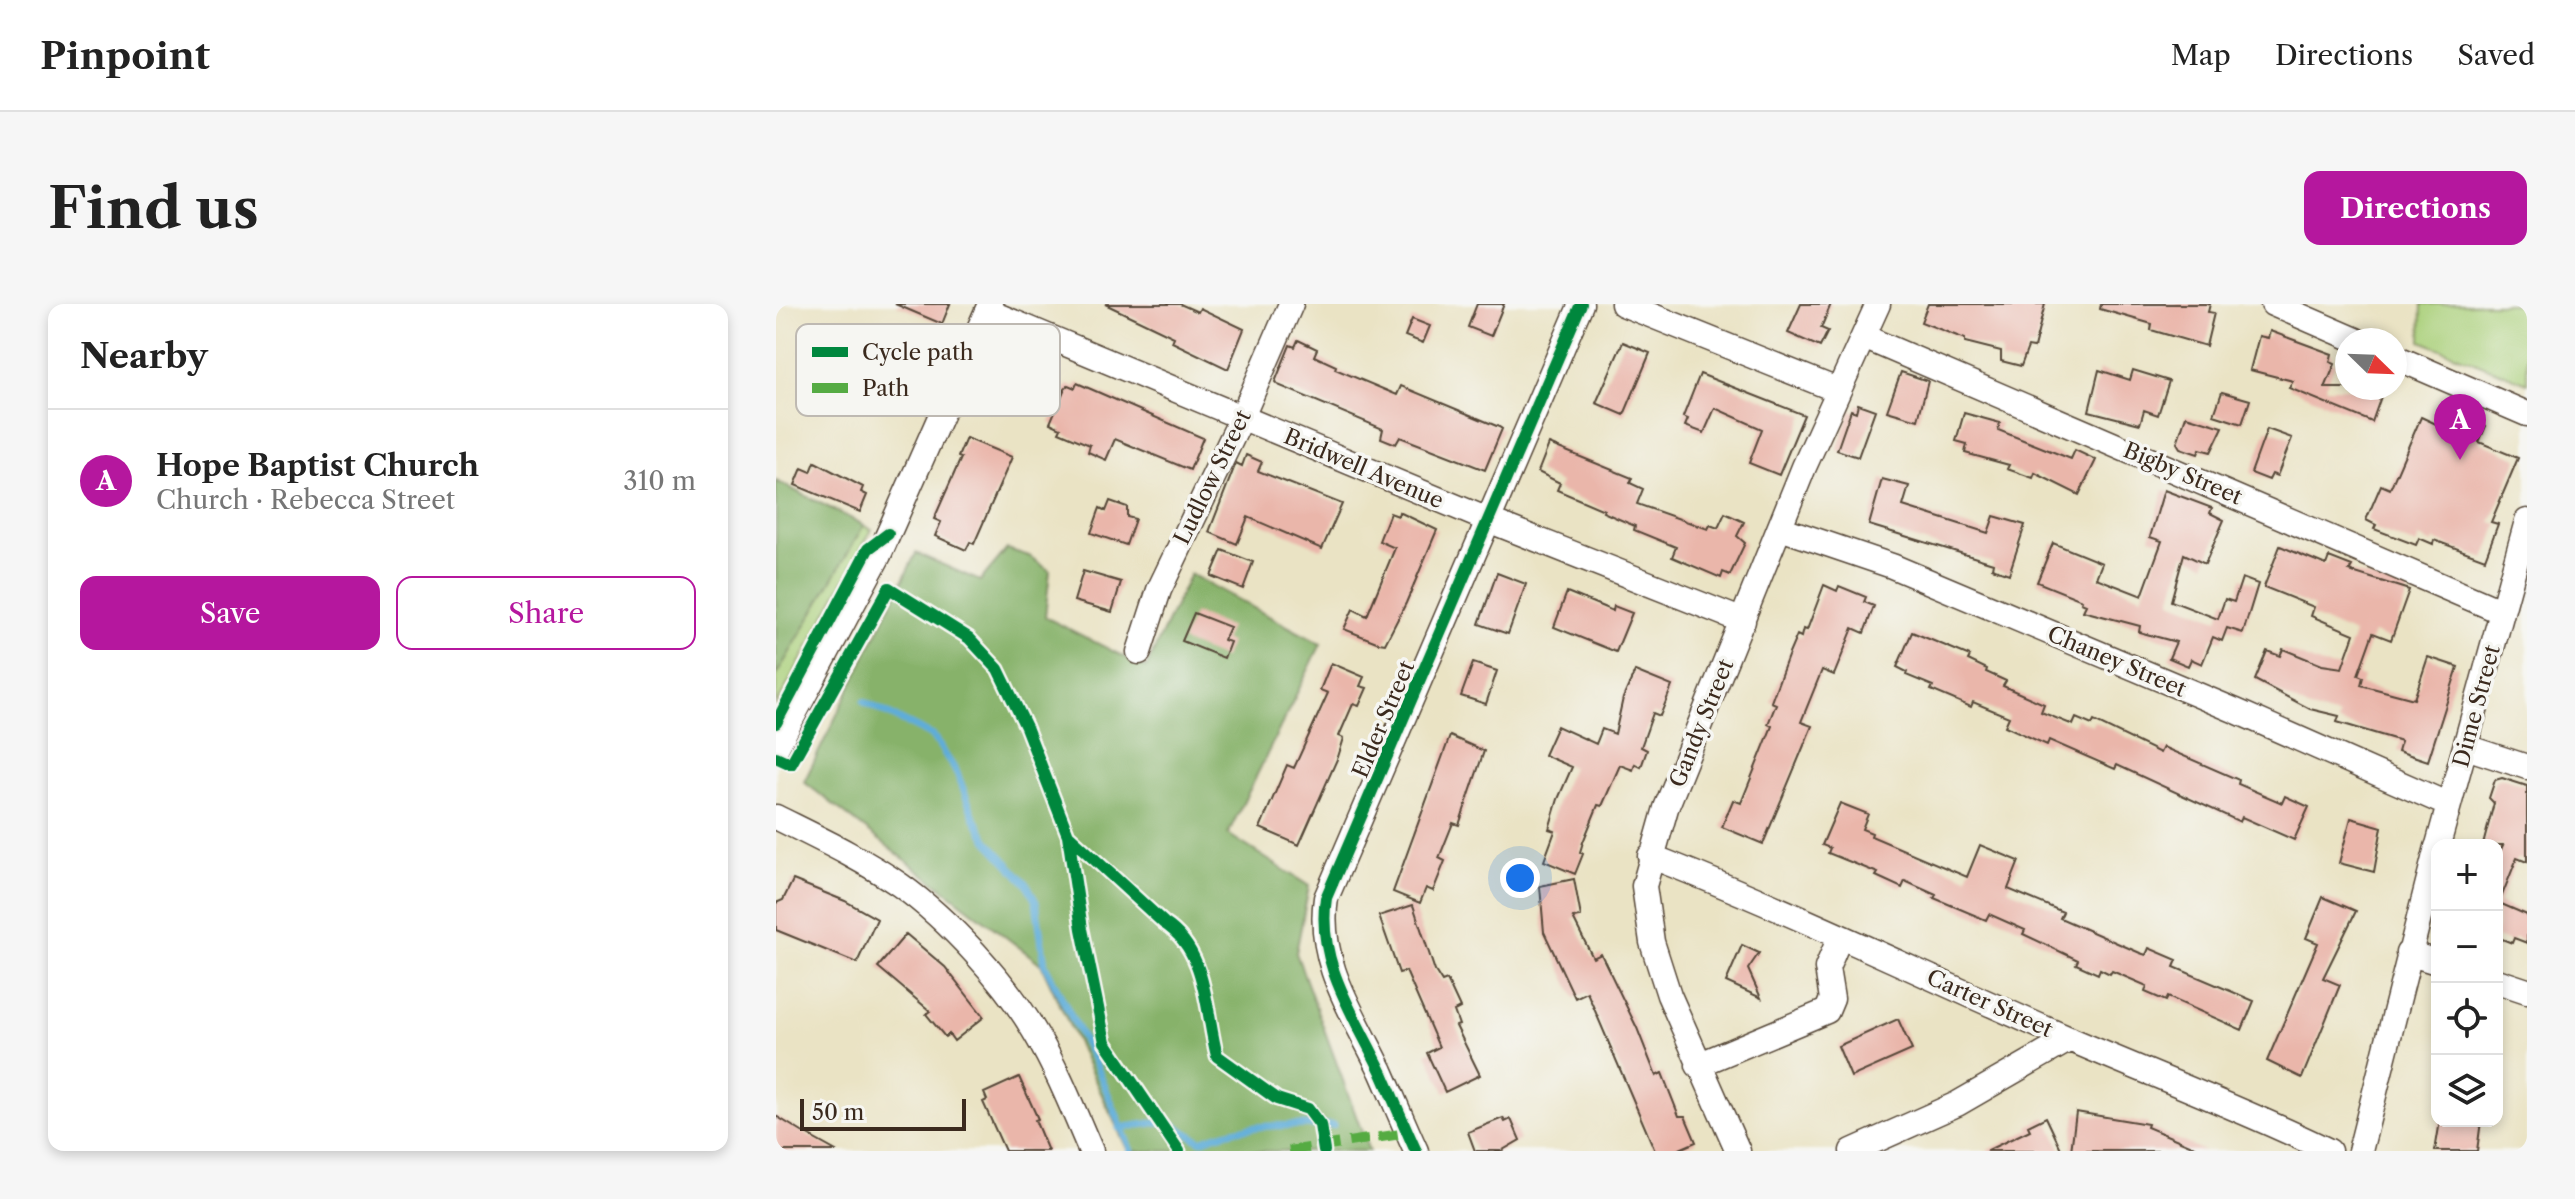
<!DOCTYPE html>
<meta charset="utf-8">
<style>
body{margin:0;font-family:"Libre Caslon Text",serif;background:#f6f6f6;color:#222}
.controls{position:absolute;right:24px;bottom:24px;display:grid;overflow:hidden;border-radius:16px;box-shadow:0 4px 12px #0003}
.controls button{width:72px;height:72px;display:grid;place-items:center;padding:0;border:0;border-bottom:2px solid #e0e0e0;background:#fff;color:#222;font:40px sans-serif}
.compass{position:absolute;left:1559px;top:24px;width:72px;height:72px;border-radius:50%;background:#fff;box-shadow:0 4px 12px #0003;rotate:113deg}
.scale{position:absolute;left:24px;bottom:20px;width:166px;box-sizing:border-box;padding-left:8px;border:4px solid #3b2a1e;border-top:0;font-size:22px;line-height:28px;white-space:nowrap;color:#3b2a1e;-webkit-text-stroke:6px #f6f6f2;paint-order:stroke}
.you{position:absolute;left:744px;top:574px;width:28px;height:28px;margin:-20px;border:6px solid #fff;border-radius:50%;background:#1a73e8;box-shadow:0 0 0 12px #1a73e833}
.badge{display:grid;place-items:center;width:52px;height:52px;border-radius:50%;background:#b5179e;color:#fff;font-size:26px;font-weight:700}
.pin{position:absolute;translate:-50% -66px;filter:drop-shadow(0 2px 4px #0008)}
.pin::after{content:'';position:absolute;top:42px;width:28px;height:24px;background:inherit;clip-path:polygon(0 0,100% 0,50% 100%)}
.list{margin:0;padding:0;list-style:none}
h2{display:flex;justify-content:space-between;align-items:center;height:104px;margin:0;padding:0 32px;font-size:34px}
h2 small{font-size:26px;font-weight:400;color:#767676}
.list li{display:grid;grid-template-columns:52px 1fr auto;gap:24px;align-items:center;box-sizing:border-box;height:144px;padding:0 32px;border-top:2px solid #e0e0e0}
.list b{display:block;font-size:30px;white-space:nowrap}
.list p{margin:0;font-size:26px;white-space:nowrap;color:#767676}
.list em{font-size:26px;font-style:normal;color:#767676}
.actions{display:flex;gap:16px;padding:24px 32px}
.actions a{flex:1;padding:18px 0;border:2px solid #b5179e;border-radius:16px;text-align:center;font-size:28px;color:#b5179e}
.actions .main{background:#b5179e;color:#fff}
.icon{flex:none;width:44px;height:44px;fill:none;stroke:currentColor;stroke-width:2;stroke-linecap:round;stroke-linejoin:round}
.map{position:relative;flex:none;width:1751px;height:847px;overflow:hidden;border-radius:16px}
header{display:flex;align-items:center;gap:48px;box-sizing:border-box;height:112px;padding:0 40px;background:#fff;border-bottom:2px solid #e0e0e0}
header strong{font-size:38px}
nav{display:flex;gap:44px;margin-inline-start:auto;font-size:28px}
.intro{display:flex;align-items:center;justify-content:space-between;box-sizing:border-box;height:192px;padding:0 48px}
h1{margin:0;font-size:56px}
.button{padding:20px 36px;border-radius:16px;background:#b5179e;color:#fff;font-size:28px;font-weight:700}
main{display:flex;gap:48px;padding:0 48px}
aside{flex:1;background:#fff;border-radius:16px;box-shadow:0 4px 12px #0003}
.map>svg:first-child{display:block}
</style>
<header>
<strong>Pinpoint</strong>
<nav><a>Map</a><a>Directions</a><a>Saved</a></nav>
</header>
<div class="intro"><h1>Find us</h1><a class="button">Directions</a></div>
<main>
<aside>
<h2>Nearby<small></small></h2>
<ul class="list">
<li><span class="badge">A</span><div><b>Hope Baptist Church</b><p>Church · Rebecca Street</p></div><em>310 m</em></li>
</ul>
<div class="actions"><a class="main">Save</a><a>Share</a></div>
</aside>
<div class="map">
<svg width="1751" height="847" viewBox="0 0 1751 847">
<rect width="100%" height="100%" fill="#f6f6f2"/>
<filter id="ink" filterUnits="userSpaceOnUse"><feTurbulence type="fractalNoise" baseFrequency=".0125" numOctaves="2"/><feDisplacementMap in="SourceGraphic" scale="16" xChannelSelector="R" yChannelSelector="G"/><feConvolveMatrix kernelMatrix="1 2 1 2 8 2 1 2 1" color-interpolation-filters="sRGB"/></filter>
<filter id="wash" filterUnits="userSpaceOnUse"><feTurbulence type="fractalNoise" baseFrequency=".006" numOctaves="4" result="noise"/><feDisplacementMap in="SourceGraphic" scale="32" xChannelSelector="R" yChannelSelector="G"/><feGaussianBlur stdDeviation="1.8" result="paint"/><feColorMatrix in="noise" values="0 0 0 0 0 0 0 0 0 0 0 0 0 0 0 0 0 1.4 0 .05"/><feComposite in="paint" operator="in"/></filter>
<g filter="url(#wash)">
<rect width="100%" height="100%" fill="#eae3c4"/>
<path fill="#aad07a" stroke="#727d4c" stroke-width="2" d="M1646,0H1751V79L1645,37Z
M0,190L96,225L0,402Z"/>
<path fill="#87b26a" stroke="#616e44" stroke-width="2" d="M0,177L88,221L0,372Z
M231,245L253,252L274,267L269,313L370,364L414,270L545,340L452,530L533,582L520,649L593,847H352L265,660L28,478L140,249L204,277Z"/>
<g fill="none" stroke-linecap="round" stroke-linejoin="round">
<path stroke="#5fadd9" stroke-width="7" d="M88,398L157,432L181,469L198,513L213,539L251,580L260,598L269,661L321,763L355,847
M343,824L391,817L425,837C472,818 508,822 557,821"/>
</g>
<g id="blocks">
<path fill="#eab6aa" d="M119,0H174L166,20Z
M329,0H404L422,8L424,4L468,25L452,65L396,38L398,33Z
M701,0H728L715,32L692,23Z
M1025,0H1055L1045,24L1052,27L1044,43L1012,29Z
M1152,0H1269L1258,44L1252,43L1245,62L1225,57V47L1189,38V35L1145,18Z
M1325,0H1434L1432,8L1438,9L1430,42L1375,26L1376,20L1324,5Z
M636,15L654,22L647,39L629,32Z
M1494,27L1556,50L1554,58L1559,60L1549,84H1608L1596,118L1513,84L1517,77L1474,66L1483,32L1492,34Z
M522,36L541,45L538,52L560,62L559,65L621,91L625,82L723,123L726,125L709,166L624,133L620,140L605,134L607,125L502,81L499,78L514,41L519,43Z
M847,38L874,49L848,111L820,99Z
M1323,66L1354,76L1357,66L1393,77L1382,111L1368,106L1364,120L1313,107Z
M1125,68L1152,77L1142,116L1111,107Z
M924,70L1028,111L1003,171L973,159L986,125L939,104L928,129L909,122L912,115L907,113Z
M301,79L427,134L414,166L339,135L330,156L312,148L314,141L283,128L285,124L274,119L289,84L292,81L299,84Z
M1446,88L1474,96L1466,120L1438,111Z
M1082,100L1099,106L1082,153L1061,146L1075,106L1080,108Z
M1188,109L1224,119L1222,126L1295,155L1299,146L1320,156L1303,191L1259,169L1257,174L1231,165L1233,161L1189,149L1191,140L1180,137Z
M1410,112L1447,123L1435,148L1424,145L1422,150L1404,144L1401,139Z
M1645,113L1686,132L1694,115L1710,122L1703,138L1742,154L1715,218L1722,220L1709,255L1658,236L1657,240L1643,234L1640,241L1598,225L1600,221L1590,216L1605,181L1614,185Z
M1491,125L1516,134L1501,172L1496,170L1493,176L1475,169Z
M190,134L236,153L198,240L194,238L190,246L159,232L165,218L158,215L185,154L182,153Z
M773,140L856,174L854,179L867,185L861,200L932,225L934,221L942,224L949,209L968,218L961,232L969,239L954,271L947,268L945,274L896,253L900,243L858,226L859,222L827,208L828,206L781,186L784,179L762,168Z
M470,151L486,158L482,167L566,200L546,245L472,213L461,240L433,228L460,159L466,162Z
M39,158L87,183L85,188L91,191L84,208L19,181L26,164L35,168Z
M1106,175L1133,182L1127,202L1212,229L1218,212L1249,221L1233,270L1216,264L1217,259L1093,221Z
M1388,186L1436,204L1434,209L1448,216L1429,260L1408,250L1395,297L1442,315L1449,295L1458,298L1466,274L1482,280L1467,329L1451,324L1446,337L1437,333L1426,360L1415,355L1412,362L1393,354L1400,338L1363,328L1364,322L1307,307L1310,301L1305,299L1306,296L1261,278L1277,239L1326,259L1320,274L1366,292L1386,237L1374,233Z
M334,197L351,203V213L359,215L350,241L315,229L324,204L330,207Z
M623,208L661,226L630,299L609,340L603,339L568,325L577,305L591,312L619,244L603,237L614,209L622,212Z
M1504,242L1550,261L1553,253L1576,262L1573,267L1633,286L1615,336L1597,329L1582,371L1587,373L1585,381L1638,395L1652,353L1682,363L1652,457L1622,447L1625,437L1561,418L1563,412L1534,405L1479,376L1491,347L1504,352L1507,345L1546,361L1566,364L1578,330L1535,312L1538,303L1488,283Z
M446,246L477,258L467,285L435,272Z
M307,267L345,278L336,308L298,297Z
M721,269L750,280L732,330L703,320Z
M1048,281L1061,287L1063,282L1090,293L1088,298L1098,302L1088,329L1077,324L1058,371L1046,366L1025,418L1036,422L987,540L946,523L957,496L965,499L996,422L992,420L1000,400L995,398L1012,352L1021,331L1025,333L1027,325L1031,326Z
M791,288L837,307L838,302L856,309L840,348L778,323Z
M418,309L454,323L448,336L454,338L448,354L406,337Z
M1136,328L1194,352L1192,356L1211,365L1210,368L1230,377L1227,382L1268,400L1265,408L1297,421L1300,414L1316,421L1318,417L1384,449L1387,443L1463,476L1462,480L1506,499L1509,492L1533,503L1518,536L1466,513L1464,518L1341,461L1339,465L1273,436L1271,441L1229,422L1233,413L1197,398L1195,403L1155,386L1157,382L1130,371L1131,368L1121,363Z
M555,359L588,373L584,382L591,384L583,402L577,400L563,432L568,434L562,453L523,541L484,524L511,461L518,464L552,389L544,386Z
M697,359L721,367L710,400L685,392Z
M859,367L896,382L884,412L877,409L865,443L871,446L865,463L859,460L857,466L844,461L826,502L822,501L807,538L804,548L807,550L799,570L768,557L779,527L773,525L782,495L796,463L768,451L781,422L820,440L826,425L839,430L847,394Z
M674,432L708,447L683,521L677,519L663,554L669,557L657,587L650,584L644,599L617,588Z
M1726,474L1751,482V558L1741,554L1723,599L1751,611V639L1738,634L1736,639L1721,633V554L1727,541H1707L1718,499L1713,494L1719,476Z
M1064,499L1092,510L1086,525L1096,529L1095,532L1191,573L1204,541L1243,557L1232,585L1287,608L1284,614L1364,649L1370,651L1373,644L1401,656L1398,663L1478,697L1466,726L1392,693L1390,697L1369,688L1371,682L1336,667L1334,670L1324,665L1322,670L1300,660L1302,656L1247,630L1249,626L1213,610L1210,616L1158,594L1160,591L1129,577L1126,584L1100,572L1102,569L1052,549L1054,544L1046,541Z
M1575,514L1606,523L1598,568L1563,559Z
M798,575L805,613L797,614L817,654L825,650L861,724L880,772L886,769L903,812H909L920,838L899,847H879L811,688L799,694L768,628L764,582Z
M17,576L69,597L101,615L81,659L0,626V599L7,596Z
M1547,593L1580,607L1547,674L1564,681L1526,774L1491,757L1542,639L1530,634Z
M637,601L659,667L666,678L671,676L684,704L678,707L683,721L680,722L704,771L669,788L651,749L663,743L630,667L623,669L603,612Z
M130,630L169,663L208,713L178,737L173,730L169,733L150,710L154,707L102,663Z
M966,641L983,649L972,665L985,694L950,678Z
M1122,715L1136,746L1075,773L1062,742Z
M243,773L262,815L259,816L272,847H229L207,798L211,796L208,789Z
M1300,808L1372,820L1371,823L1428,847H1295Z
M0,812L26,828L60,847H0Z
M1270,813L1286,847H1210L1254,826L1252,822Z
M727,814L729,818L735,815L744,836L725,847H699L692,828Z
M1664,817H1705L1701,847H1659Z"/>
</g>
</g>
<g filter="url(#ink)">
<use href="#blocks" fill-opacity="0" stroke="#554637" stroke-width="2"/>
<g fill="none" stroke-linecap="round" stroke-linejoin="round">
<g stroke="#554637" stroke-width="27">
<path id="minor" d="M847,0L1061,86
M1497,0L1580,36
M211,7L712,216L967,317
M1088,33L1724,307
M1619,53L1751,110
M1004,224L1116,262L1460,407L1673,501
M363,348L383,286L466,113L515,0
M1690,443L1751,463
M0,444L103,251L214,0
M0,513C42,534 85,554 124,581C172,615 231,679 260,730C282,767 298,808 315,847
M1662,541L1751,217
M874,552C1016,607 1152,674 1291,734C1379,772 1467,805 1553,847
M1632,649L1661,658
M1721,677L1751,687
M922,761L1051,707L1056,695L1051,664L1064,633
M640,847C628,821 617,794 605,767C579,712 540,659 550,594L805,0
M962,847L893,691L876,638L868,582L890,504L1028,163L1102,0
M1076,847L1181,800L1294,735
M1584,847L1661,543"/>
</g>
<use href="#minor" stroke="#fff" stroke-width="24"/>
<path stroke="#55ab43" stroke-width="10" stroke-dasharray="20 10" stroke-linecap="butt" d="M513,847L632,829"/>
<g stroke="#f6f6f2" stroke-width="17">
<path id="cycleway" d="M0,419L92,245L112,230
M0,453L15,460L113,284L193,334L222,365L250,423L292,531L306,625L329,738L403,847
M292,531L388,619C432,647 429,706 441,752L501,795L532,805L544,821L548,847
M640,847C628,821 617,794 605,767C579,712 540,659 550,594L805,0"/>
</g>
<use href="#cycleway" stroke="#00873e" stroke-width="12"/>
</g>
</g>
<g text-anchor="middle" stroke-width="7" stroke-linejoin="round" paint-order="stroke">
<g font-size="22" fill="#3b2a1e" stroke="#f6f6f2">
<text transform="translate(588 164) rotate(23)" y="8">Bridwell Avenue</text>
<text transform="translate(1407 169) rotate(23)" y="8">Bigby Street</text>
<text transform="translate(436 173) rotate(-64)" y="8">Ludlow Street</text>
<text transform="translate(1341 357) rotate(23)" y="8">Chaney Street</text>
<text transform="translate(1700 402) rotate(-75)" y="8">Dime Street</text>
<text transform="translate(607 415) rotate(-67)" y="8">Elder Street</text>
<text transform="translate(925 419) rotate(-68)" y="8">Gandy Street</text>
<text transform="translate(1214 699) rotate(24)" y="8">Carter Street</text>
</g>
</g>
<rect x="20" y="20" width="264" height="92" rx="12" fill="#f6f6f2" stroke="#beb9b2" stroke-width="2"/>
<rect x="36" y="43" width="36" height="10" fill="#00873e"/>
<rect x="36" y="79" width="36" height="10" fill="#55ab43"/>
<g font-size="22" fill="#3b2a1e">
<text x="86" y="56">Cycle path</text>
<text x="86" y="92">Path</text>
</g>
</svg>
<div class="controls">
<button>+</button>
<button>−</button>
<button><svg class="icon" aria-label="locate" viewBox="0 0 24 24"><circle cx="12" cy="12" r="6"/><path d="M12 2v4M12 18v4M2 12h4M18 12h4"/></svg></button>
<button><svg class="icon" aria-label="layers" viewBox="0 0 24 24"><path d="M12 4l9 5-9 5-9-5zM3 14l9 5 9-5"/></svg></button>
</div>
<svg class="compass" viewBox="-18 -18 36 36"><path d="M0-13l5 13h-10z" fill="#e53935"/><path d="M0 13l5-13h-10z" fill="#767676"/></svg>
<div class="scale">50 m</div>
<div class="you"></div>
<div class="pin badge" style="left:1684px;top:156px">A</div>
</div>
</main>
